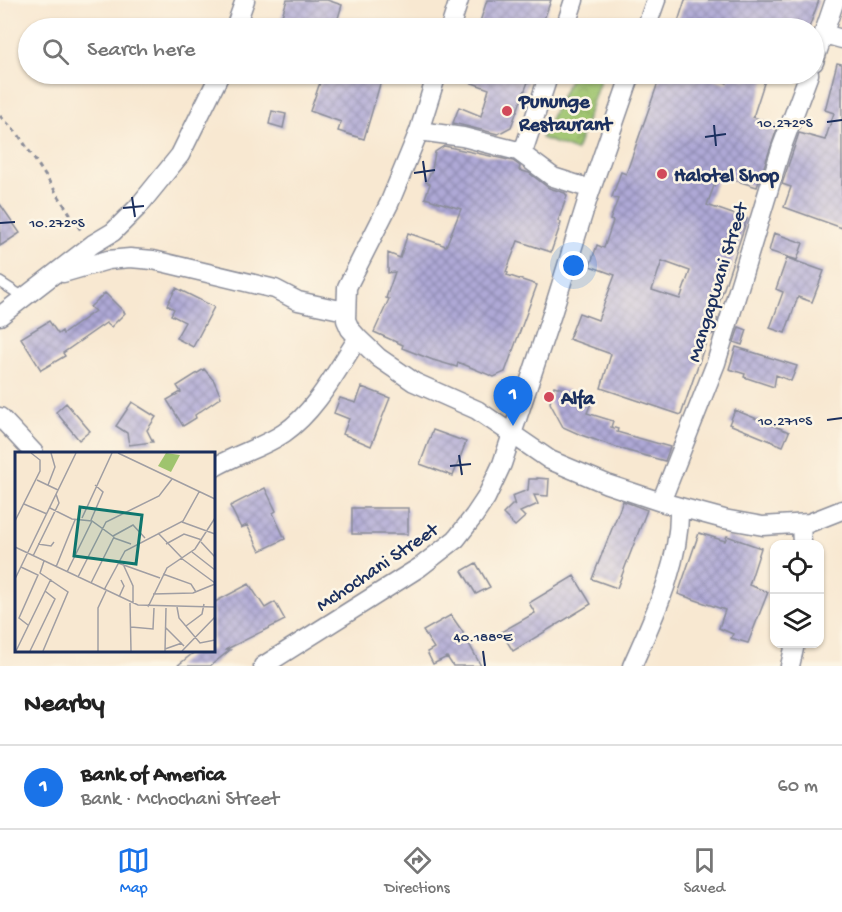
<!DOCTYPE html>
<meta charset="utf-8">
<style>
body{margin:0;font-family:"Gochi Hand",sans-serif;background:#f6f6f6;color:#222}
.controls{position:absolute;right:18px;bottom:18px;display:grid;overflow:hidden;border-radius:12px;box-shadow:0 2px 4px #0004}
.controls button{width:54px;height:54px;display:grid;place-items:center;padding:0;border:0;border-bottom:2px solid #e0e0e0;background:#fff;color:#222;font:30px sans-serif}
.you{position:absolute;left:574px;top:266px;width:21px;height:21px;margin:-15px;border:4px solid #fff;border-radius:50%;background:#1a73e8;box-shadow:0 0 0 9px #1a73e833}
.badge{display:grid;place-items:center;width:39px;height:39px;border-radius:50%;background:#1a73e8;color:#fff;font-size:20px;font-weight:700}
.pin{position:absolute;translate:-50% -50px;filter:drop-shadow(0 2px 3px #0008)}
.pin::after{content:'';position:absolute;top:32px;width:21px;height:18px;background:inherit;clip-path:polygon(0 0,100% 0,50% 100%)}
.list{margin:0;padding:0;list-style:none}
h2{display:flex;justify-content:space-between;align-items:center;height:78px;margin:0;padding:0 24px;font-size:26px}
h2 small{font-size:20px;font-weight:400;color:#767676}
.list li{display:grid;grid-template-columns:39px 1fr auto;gap:18px;align-items:center;box-sizing:border-box;height:84px;padding:0 24px;border-top:2px solid #e0e0e0}
.list b{display:block;font-size:22px;white-space:nowrap}
.list p{margin:0;font-size:20px;white-space:nowrap;color:#767676}
.list em{font-size:20px;font-style:normal;color:#767676}
.icon{flex:none;width:33px;height:33px;fill:none;stroke:currentColor;stroke-width:2;stroke-linecap:round;stroke-linejoin:round}
.map{position:relative;flex:none;width:842px;height:666px;overflow:hidden}
.search{position:absolute;background:#fff;box-shadow:0 2px 4px #0004;left:18px;right:18px;top:18px;height:66px;display:flex;align-items:center;gap:15px;box-sizing:border-box;padding:0 21px;border-radius:33px;color:#767676;font-size:22px}
.sheet{height:162px;background:#fff}
nav{display:flex;justify-content:space-around;align-items:center;box-sizing:border-box;height:84px;border-top:2px solid #e0e0e0;background:#fff;font-size:16px;color:#767676}
nav a{display:grid;justify-items:center;gap:3px}
nav .on{color:#1a73e8}
.map>svg:first-child{display:block}
</style>
<div class="map">
<svg width="842" height="666" viewBox="0 0 842 666">
<defs>
<pattern id="park-crowns" width="20" height="18" patternUnits="userSpaceOnUse" patternTransform="scale(1.5)"><rect width="20" height="18" fill="#9fc46e"/><path d="M2 6a3 3 0 1 1 6 0M12 15a3 3 0 1 1 6 0" fill="none" stroke="#81a05e"/></pattern>
<pattern id="building-cross-hatch" width="8" height="8" patternUnits="userSpaceOnUse" patternTransform="scale(1.5)"><rect width="8" height="8" fill="#afa9d6"/><path d="M0 0l8 8M0 8l8-8" fill="none" stroke="#8e8ab1"/></pattern>
</defs>
<rect width="100%" height="100%" fill="#fcf5e5"/>
<filter id="ink" filterUnits="userSpaceOnUse"><feTurbulence type="fractalNoise" baseFrequency=".0167" numOctaves="2"/><feDisplacementMap in="SourceGraphic" scale="12" xChannelSelector="R" yChannelSelector="G"/><feConvolveMatrix kernelMatrix="1 2 1 2 8 2 1 2 1" color-interpolation-filters="sRGB"/></filter>
<filter id="wash" filterUnits="userSpaceOnUse"><feTurbulence type="fractalNoise" baseFrequency=".008" numOctaves="4" result="noise"/><feDisplacementMap in="SourceGraphic" scale="24" xChannelSelector="R" yChannelSelector="G"/><feGaussianBlur stdDeviation="1.35" result="paint"/><feColorMatrix in="noise" values="0 0 0 0 0 0 0 0 0 0 0 0 0 0 0 0 0 1.4 0 .05"/><feComposite in="paint" operator="in"/></filter>
<g filter="url(#wash)">
<rect width="100%" height="100%" fill="#f8e8d1"/>
<path fill="url(#park-crowns)" stroke="#5d7a66" stroke-width="1.5" d="M572,74H602L576,151L541,138Z"/>
<g id="blocks">
<path fill="url(#building-cross-hatch)" fill-rule="evenodd" d="M287,0H327L342,5L335,28H278Z
M487,0H551L541,28H478Z
M685,0H819L809,28H676Z
M837,63L842,64V228L784,207L791,187L782,184L799,133L825,140L834,113L825,110Z
M323,74H383L364,139L338,131L341,122L310,111Z
M450,74H531L511,127L498,134L453,123L459,107L481,116L489,89L450,75Z
M661,74H699L727,83L730,74L748,80L751,74H767L753,117L778,126L757,187L718,175L707,205L747,219L714,318L718,319L713,334L709,333L681,415L601,388L611,354L569,339L579,313L598,320L615,275L590,266L597,245L604,248L613,221L610,220L618,199L612,197L621,172L626,174ZM662,261L690,271L680,299L652,290Z
M272,111L286,114L283,128L269,124Z
M444,146L513,161L520,166L519,170L529,173L549,188L565,193L567,196L558,221L561,223L551,252L518,241L506,272L508,273L507,275L537,285L505,372L494,377L458,362L457,367L433,360L402,348L403,345L374,332L389,299L386,298L395,272L388,273V253L400,258L408,233L446,246L461,209L425,198L430,184L426,182L432,170L435,152Z
M0,204L20,233L0,246Z
M774,233L803,243L797,260L769,251Z
M787,258L824,271L812,302L798,297L785,333L770,328L783,292L776,289Z
M176,288L214,307L193,347L176,338L185,322L171,315L174,309L167,305Z
M105,293L125,313L111,327L106,323L63,353L65,356L41,370L21,338L49,321L58,334L62,331L63,334L95,311L90,307Z
M739,327L747,330L742,345L734,342Z
M736,347L797,366L791,381L776,375L774,387L744,377L745,374L729,369Z
M204,369L214,381L221,397L195,415L196,418L183,426L167,400L181,392L177,386Z
M554,386L593,398L587,413L613,421L611,427L618,429L617,432L670,447L665,461L628,451L581,435L563,427L550,403Z
M362,387L390,398L371,446L343,434L349,419L334,413L340,398L356,403Z
M132,402L156,417L147,430L153,442L129,445L127,433L116,426Z
M66,403L90,431L79,440L56,412Z
M735,410L789,432L783,446L729,424Z
M433,430L466,442L453,476L420,464Z
M537,478L549,479L548,496L534,495L538,504L520,512L525,517L515,526L503,514L513,504L515,506L512,496L528,490L529,479H537Z
M265,488L276,511L273,513L285,539L260,551L247,525L241,528L230,506Z
M623,501L647,510L617,588L592,579Z
M352,508H408V534H352Z
M699,533L725,541L727,536L761,548L749,585L768,592L748,643L731,638L733,634L719,628L725,610L678,594Z
M476,563L490,587L476,594L462,571Z
M574,576L591,604L513,651L501,632L535,613L529,603Z
M249,584L265,608L275,602L285,620L225,650H230L210,666H177L197,650H213V603Z
M451,615L462,631L481,666H453L447,657L433,664L427,652L434,648L423,631Z"/>
</g>
</g>
<g filter="url(#ink)">
<use href="#blocks" fill-opacity="0" stroke="#8a8c98" stroke-width="1.5"/>
<g fill="none" stroke-linecap="round" stroke-linejoin="round">
<g stroke="#8a8c98" stroke-width="12">
<path id="lane" d="M0,282L25,298"/>
</g>
<g stroke="#8a8c98" stroke-width="21">
<path id="street" d="M235,28L245,0
M450,28L459,0
M565,28L574,0
M646,28L656,0
M824,34L842,39
M814,62L835,0
M437,74L419,131L389,204L347,287L346,320L350,329L358,338L379,358L414,382L477,410L550,460L607,484L661,502L724,519L763,526L809,523L842,510
M419,131L463,137L518,151L553,177L591,189
M518,151L525,146L549,74
M63,273L108,260L130,258L153,260L275,289L298,301L345,311
M0,316L93,244L113,232L137,208L180,155L220,74
M0,417L34,453
M213,468C236,454 262,448 284,433C316,411 337,370 358,338
M661,502L716,363L781,149L809,74
M801,524L802,544
M263,666L420,567L456,539L474,516L486,498L502,464L552,314L588,198L631,74
M632,666C654,616 681,562 679,507
M790,666L795,644"/>
</g>
<path stroke="#8a8c98" stroke-width="3" stroke-dasharray="4.5 4.5" stroke-linecap="butt" d="M0,116L18,134L82,232"/>
<use href="#lane" stroke="#fff" stroke-width="9"/>
<use href="#street" stroke="#fff" stroke-width="18"/>
</g>
</g>
<path fill="none" stroke="#1b2f5e" stroke-width="2" d="M827,122L842,120M714,125L716,146M705,137L726,134M423,161L426,182M414,173L435,170M132,197L135,217M123,208L144,206M0,223L15,222M827,420L842,418M459,455L462,475M450,466L471,464M483,651L485,666"/>
<g fill="#d1495b" stroke="#fcf5e5" stroke-width="2">
<circle cx="507" cy="111" r="6"/>
<circle cx="662" cy="174" r="6"/>
<circle cx="549" cy="397" r="6"/>
</g>
<g text-anchor="middle" stroke-width="5" stroke-linejoin="round" paint-order="stroke">
<g font-size="20" font-weight="bold" fill="#1b2f5e" stroke="#fcf5e5" text-anchor="start">
<text x="519" y="107">Pununge<tspan x="519" dy="23">Restaurant</tspan></text>
<text x="674" y="181">Halotel Shop</text>
<text x="561" y="404">Alfa</text>
</g>
<g font-size="20" fill="#1b2f5e" stroke="#fcf5e5">
<text transform="translate(716 282) rotate(-73)" y="7">Mangapwani Street</text>
<text transform="translate(376 566) rotate(-34)" y="7">Mchochani Street</text>
</g>
</g>
<g transform="translate(15 452)">
<rect width="200" height="200" fill="#f8e8d1"/>
<path d="M151,1L165,3L156,20L143,14Z" fill="#9fc46e"/>
<path fill="none" stroke="#a09ea3" stroke-width="1.5" d="M103,1L200,47M22,28L43,38M33,33L40,15L36,1M9,52L32,62M35,56L57,67L77,69L99,85L76,131M67,66L97,1M76,68L88,40L80,33M0,69L25,19V8L16,1M167,70L200,82M143,81L167,106M98,84L118,73L130,86M99,86L116,92M186,90L200,105M23,92L36,94L39,90M151,92L169,82L187,88M0,95L123,153L200,155M177,100L200,118M18,104L44,51L41,42M166,106L200,131M103,111L145,126M108,112L118,134V151M6,115L23,123L4,166L13,173M41,115L60,68M52,120L77,69M148,122L176,132L181,140M63,125L91,70L144,44L157,27M0,127L61,1M89,138L110,99L168,69L184,40M138,142L178,141L200,132M104,145L109,134L106,128M115,151L116,199M133,155L152,116L180,97L200,66M162,155L164,166L185,191L200,188M171,174L187,162L189,152M116,175L138,177L139,156M150,175L169,194M150,197L167,191M1,199L36,127M15,199L40,147L30,139M28,199L53,140L25,121L29,109M83,199V156L91,139M150,199L151,156M167,199L200,165"/>
<path fill="#0f766e" fill-opacity="0.15" stroke="#0f766e" stroke-width="3" d="M65,55L127,63L121,112L59,104Z"/>
<rect width="200" height="200" fill="none" stroke="#1b2f5e" stroke-width="3"/>
</g>
<g font-size="15" text-anchor="middle" fill="#1b2f5e" stroke="#fcf5e5" stroke-width="5" stroke-linejoin="round" paint-order="stroke">
<text x="785" y="127">10.272°S</text>
<text x="57" y="227">10.272°S</text>
<text x="785" y="425">10.271°S</text>
<text x="483" y="641">40.188°E</text>
</g>
</svg>
<div class="controls">
<button><svg class="icon" aria-label="locate" viewBox="0 0 24 24"><circle cx="12" cy="12" r="6"/><path d="M12 2v4M12 18v4M2 12h4M18 12h4"/></svg></button>
<button><svg class="icon" aria-label="layers" viewBox="0 0 24 24"><path d="M12 4l9 5-9 5-9-5zM3 14l9 5 9-5"/></svg></button>
</div>
<div class="you"></div>
<div class="pin badge" style="left:513px;top:426px">1</div>
<div class="search"><svg class="icon" aria-label="search" viewBox="0 0 24 24"><circle cx="10" cy="10" r="6"/><path d="M15 15l6 6"/></svg>Search here</div>
</div>
<section class="sheet">
<h2>Nearby<small></small></h2>
<ul class="list">
<li><span class="badge">1</span><div><b>Bank of America</b><p>Bank · Mchochani Street</p></div><em>60 m</em></li>
</ul>
</section>
<nav>
<a class="on"><svg class="icon" aria-label="map" viewBox="0 0 24 24"><path d="M3 6l6-2 6 2 6-2v14l-6 2-6-2-6 2zM9 4v14M15 6v14"/></svg>Map</a>
<a><svg class="icon" aria-label="directions" viewBox="0 0 24 24"><path d="M12 3l9 9-9 9-9-9zM9 14v-3h6M13 9l2 2-2 2"/></svg>Directions</a>
<a><svg class="icon" aria-label="saved" viewBox="0 0 24 24"><path d="M7 4h10v16l-5-4-5 4z"/></svg>Saved</a>
</nav>
